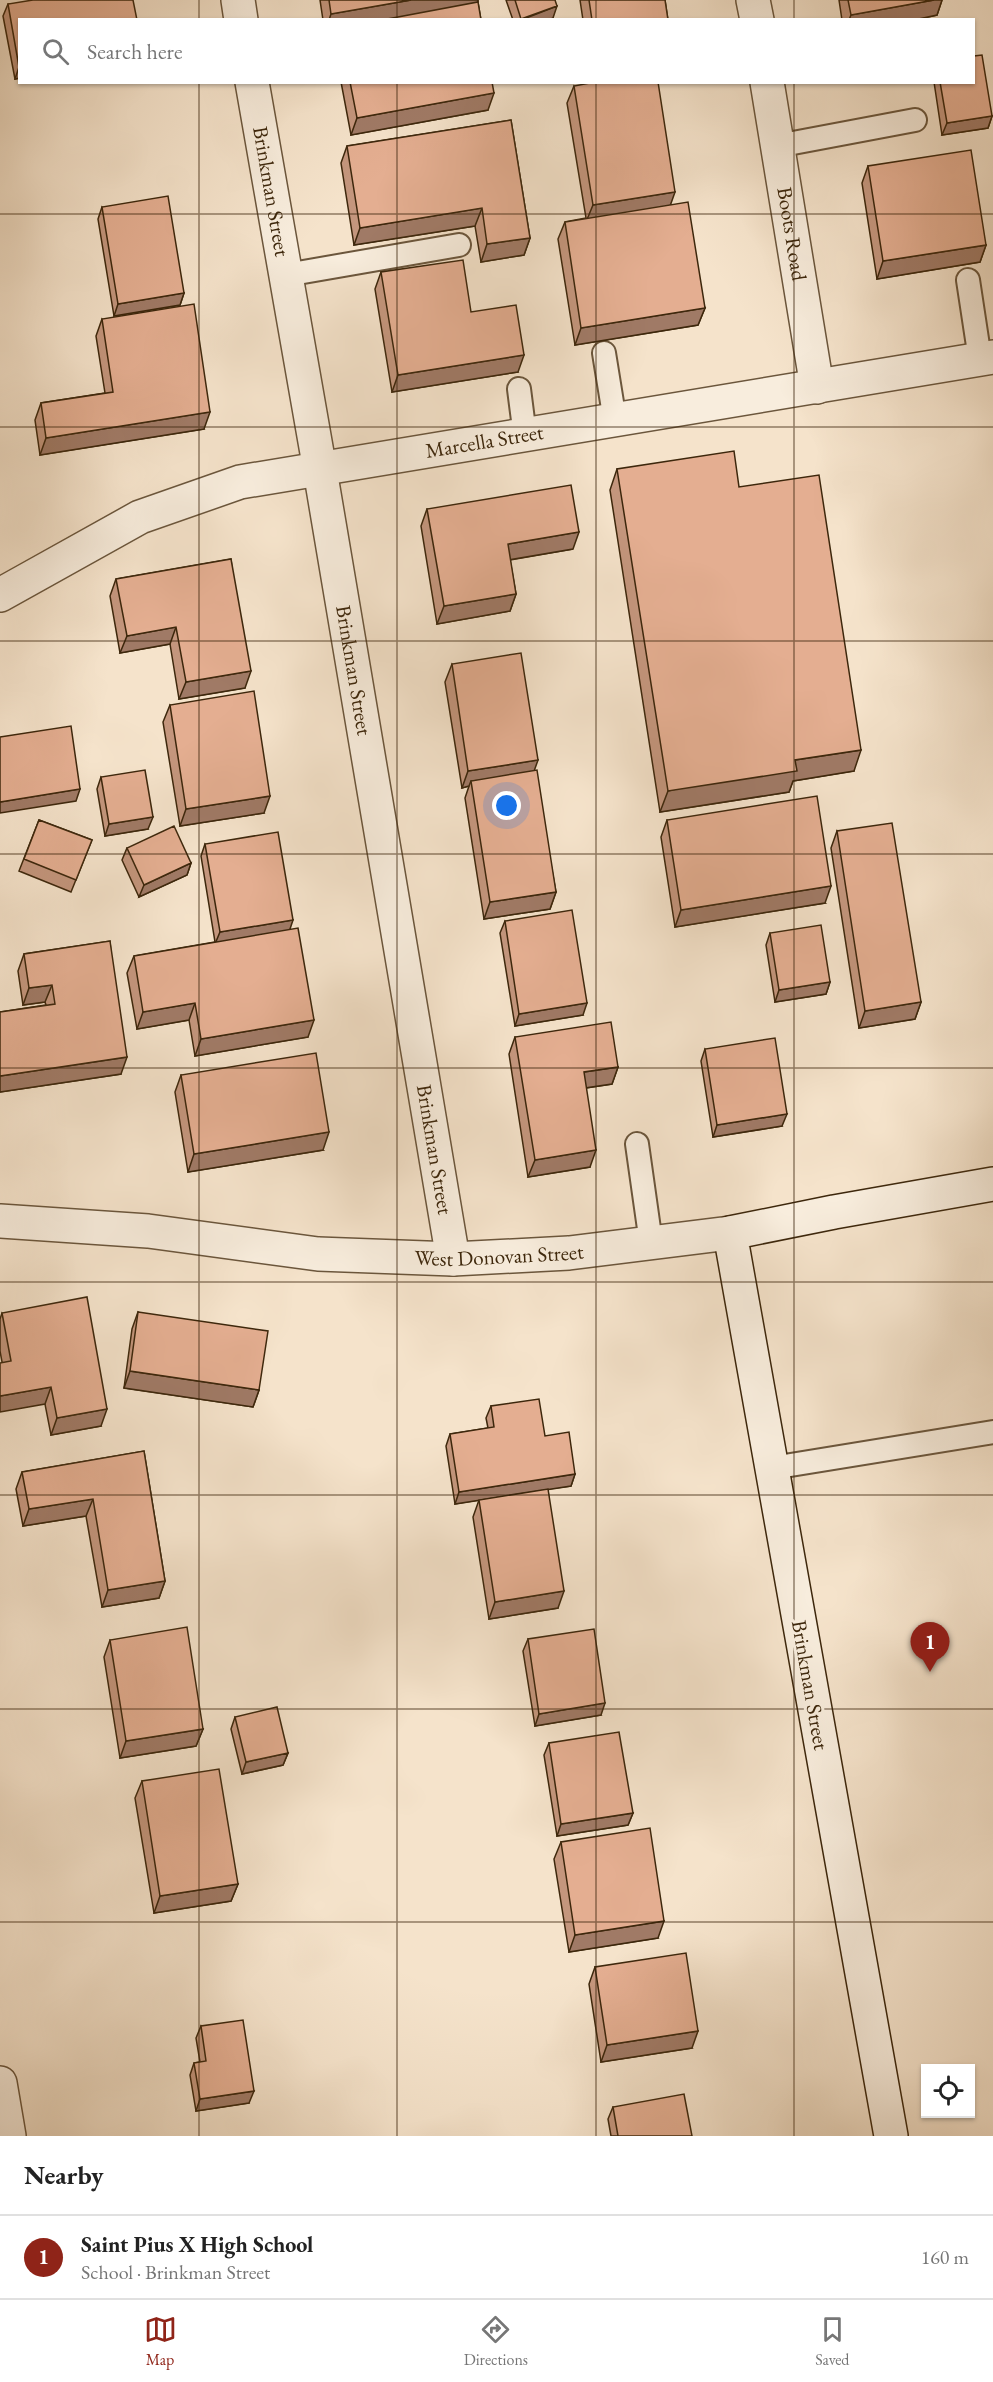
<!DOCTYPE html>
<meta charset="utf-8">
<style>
body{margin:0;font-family:"EB Garamond",serif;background:#f6f6f6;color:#222}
.controls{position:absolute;right:18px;bottom:18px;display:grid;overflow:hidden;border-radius:0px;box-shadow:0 2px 4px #0004}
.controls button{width:54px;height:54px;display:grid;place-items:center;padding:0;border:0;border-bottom:2px solid #e0e0e0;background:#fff;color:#222;font:30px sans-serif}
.you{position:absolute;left:507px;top:806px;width:21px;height:21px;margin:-15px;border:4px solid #fff;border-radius:50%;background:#1a73e8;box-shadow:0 0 0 9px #1a73e833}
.badge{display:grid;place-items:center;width:39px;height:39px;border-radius:50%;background:#8f2418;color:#fff;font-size:20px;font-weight:700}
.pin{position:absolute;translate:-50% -50px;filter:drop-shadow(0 2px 3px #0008)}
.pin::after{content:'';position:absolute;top:32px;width:21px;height:18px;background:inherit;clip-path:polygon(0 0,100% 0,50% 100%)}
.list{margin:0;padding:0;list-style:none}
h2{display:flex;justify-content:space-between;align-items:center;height:78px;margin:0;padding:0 24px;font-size:26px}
h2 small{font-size:20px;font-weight:400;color:#767676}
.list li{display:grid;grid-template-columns:39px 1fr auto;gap:18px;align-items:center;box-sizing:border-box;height:84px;padding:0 24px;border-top:2px solid #e0e0e0}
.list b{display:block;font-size:22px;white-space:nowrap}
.list p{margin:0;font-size:20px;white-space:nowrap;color:#767676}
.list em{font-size:20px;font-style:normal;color:#767676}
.icon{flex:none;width:33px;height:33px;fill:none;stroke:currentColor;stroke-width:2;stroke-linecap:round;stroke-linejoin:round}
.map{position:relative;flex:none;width:993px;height:2136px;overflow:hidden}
.search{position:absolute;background:#fff;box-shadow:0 2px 4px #0004;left:18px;right:18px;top:18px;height:66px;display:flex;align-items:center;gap:15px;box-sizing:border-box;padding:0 21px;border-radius:0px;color:#767676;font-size:22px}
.sheet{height:162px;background:#fff}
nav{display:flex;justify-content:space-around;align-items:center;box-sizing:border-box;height:84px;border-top:2px solid #e0e0e0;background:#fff;font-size:16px;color:#767676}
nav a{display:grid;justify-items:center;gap:3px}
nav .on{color:#8f2418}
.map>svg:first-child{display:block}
</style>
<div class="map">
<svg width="993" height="2136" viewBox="0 0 993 2136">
<rect width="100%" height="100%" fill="#f5e3cb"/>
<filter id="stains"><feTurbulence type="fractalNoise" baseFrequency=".00333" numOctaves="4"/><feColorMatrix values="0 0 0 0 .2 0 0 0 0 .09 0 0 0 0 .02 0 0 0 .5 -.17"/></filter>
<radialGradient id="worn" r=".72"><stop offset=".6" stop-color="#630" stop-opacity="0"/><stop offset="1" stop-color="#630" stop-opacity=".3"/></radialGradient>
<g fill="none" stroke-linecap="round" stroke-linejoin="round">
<g stroke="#6b563c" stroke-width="26">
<path id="lane" d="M777,146L915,120
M286,275L459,245
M968,280L980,359
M604,353L615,421
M519,389L525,436
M637,1144L651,1243
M772,1468L993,1432"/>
</g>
<g stroke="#6b563c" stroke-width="36">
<g id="street">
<path d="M238,0L241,20"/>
<path d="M753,0L757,20"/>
<path id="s1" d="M252,82L320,470L453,1259"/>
<path id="s2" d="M767,82L817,387"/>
<path id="s3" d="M0,595L140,517L240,482L993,357"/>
<path id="s4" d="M0,1221L148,1231L318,1254L453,1259L569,1253L730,1233"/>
<path d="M0,2083L9,2136"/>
</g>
</g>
<g stroke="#3d270c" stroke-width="36">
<path id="secondary" d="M891,2136L730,1233L834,1212L993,1184"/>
</g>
<use href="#lane" stroke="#f8eddd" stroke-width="22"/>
<use href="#street" stroke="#f8eddd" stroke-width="33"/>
<use href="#secondary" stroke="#f8eddd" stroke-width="33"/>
</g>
<path fill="#c4967d" stroke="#3d270c" stroke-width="1.5" d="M320,0H478V2L481,20H323Z
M506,0H555L553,18L549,20H513Z
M580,0H665L668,20H583Z
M839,0H942L937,15L914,20H842Z
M8,4L137,20L20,78L15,79L3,16Z
M341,82H492L488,110L351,135Z
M934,82H974L992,116L988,128L942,135Z
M574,86L671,205L705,308L698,325L575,345L558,239L565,222L586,218L567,103Z
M511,120L530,238L524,255L481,262L475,226L354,245L341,163L347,146Z
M868,166L986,245L980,262L877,279L862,183Z
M102,207L184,293L180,305L114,316L98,219Z
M381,272L471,312L518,372L392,392L375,289Z
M102,319L204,429L40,455L35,420L41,403L105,393L96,336Z
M617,469L739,487L854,771L793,781L789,792L660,812L610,490Z
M427,509L573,549L510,560L516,594L510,611L437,624L421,526Z
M231,559L245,688L179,699L170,644L120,653L110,596L116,579Z
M452,664L534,771L556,892L550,909L484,919L465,798L469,786L462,788L445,682Z
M170,705L264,813L180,826L163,722Z
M101,777L148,829L105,836L97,789Z
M39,820L92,840L71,892L19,871Z
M667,820L825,903L675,927L661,837Z
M837,831L921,1002L915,1019L859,1028L831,848Z
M205,844L290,929L308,1037L195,1056L189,1020L137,1029L127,973L134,956L215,942L201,856Z
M127,848L191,863L187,875L139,897L122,860Z
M505,921L583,1015L515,1026L500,933Z
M770,933L830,982L826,994L775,1002L766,945Z
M110,941L121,1074L0,1092V1012L46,1005L45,1002L23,1005L18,971L24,954Z
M515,1037L618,1067L612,1084L586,1088L590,1167L528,1177L509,1054Z
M705,1049L782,1126L713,1137L701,1061Z
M181,1075L323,1150L188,1172L175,1092Z
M138,1312L259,1390L253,1407L124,1388L132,1329Z
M2,1313L101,1426L51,1435L45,1404L2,1362L0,1351V1319Z
M491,1406L545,1436L575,1474L571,1486L548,1489L558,1608L489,1619L473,1517L479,1500L455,1504L446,1446L450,1434L488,1428L486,1418Z
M144,1451L165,1581L159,1598L102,1607L86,1516L23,1526L16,1489L22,1472Z
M528,1639L601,1715L535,1726L523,1651Z
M110,1640L203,1729L196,1746L120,1758L104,1657Z
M235,1717L288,1753L283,1765L242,1774L231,1729Z
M549,1743L633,1813L628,1825L557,1836L544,1755Z
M142,1781L238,1884L231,1901L154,1913L135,1798Z
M561,1842L658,1938L569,1952L554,1859Z
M595,1967L692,2048L601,2062L589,1984Z
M201,2026L249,2103L196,2111L190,2075L194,2063L200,2062L196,2038Z
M613,2107L692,2136H611L608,2119Z"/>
<path fill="#a07a66" stroke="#3d270c" stroke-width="1.5" d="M411,0H478L477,5L390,20H329L331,14Z
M934,0H942L937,15L914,20H849L851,15Z
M557,6L553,18L549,20H521Z
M19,67L20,78L15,79Z
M494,93L488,110L351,135L357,118Z
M992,116L988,128L942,135L947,123Z
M675,192L669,209L586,222L593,205Z
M482,208L475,226L354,245L360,228Z
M530,238L524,255L481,262L487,244Z
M986,245L980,262L877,279L883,261Z
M184,293L180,305L114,316L118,304Z
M705,308L698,325L575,345L581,328Z
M524,355L518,372L392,392L398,375Z
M210,412L204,429L40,455L46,438Z
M579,532L573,549L502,561L508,544Z
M516,594L510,611L437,624L444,606Z
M176,627L170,644L120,653L127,636Z
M251,671L245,688L179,699L186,682Z
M861,750L854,771L793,781L789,792L660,812L668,791L795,760Z
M538,760L532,777L471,781L469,786L462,788L468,771Z
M80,789L76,801L0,813V802Z
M270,796L264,813L180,826L186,809Z
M153,817L148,829L105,836L109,824Z
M191,863L187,875L139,897L144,885Z
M831,886L825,903L675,927L681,910Z
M556,892L550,909L484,919L490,902Z
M293,920L289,932L215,944L220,932Z
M830,982L826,994L775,1002L779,990Z
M52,985L45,1002L23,1005L29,988Z
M921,1002L915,1019L859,1028L865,1011Z
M195,1003L189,1020L137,1029L143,1012Z
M587,1003L583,1015L515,1026L519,1014Z
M314,1020L308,1037L195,1056L201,1039Z
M127,1057L121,1074L0,1092V1076Z
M618,1067L612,1084L578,1089L584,1072Z
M787,1114L782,1126L713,1137L717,1125Z
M329,1132L323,1150L188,1172L194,1154Z
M596,1150L590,1167L528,1177L535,1160Z
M130,1371L259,1390L253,1407L124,1388Z
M51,1387L45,1404L0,1412V1396Z
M107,1409L101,1426L51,1435L57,1418Z
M575,1474L571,1486L455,1504L459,1492Z
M93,1499L86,1516L23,1526L29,1509Z
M165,1581L159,1598L102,1607L108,1590Z
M564,1591L558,1608L489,1619L495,1602Z
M605,1703L601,1715L535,1726L539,1714Z
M203,1729L196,1746L120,1758L126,1741Z
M288,1753L283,1765L242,1774L246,1762Z
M633,1813L628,1825L557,1836L561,1824Z
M238,1884L231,1901L154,1913L160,1896Z
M664,1921L658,1938L569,1952L575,1935Z
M698,2031L692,2048L601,2062L607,2045Z
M254,2091L249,2103L196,2111L200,2099Z"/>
<path fill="#e4ae91" stroke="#3d270c" stroke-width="1.5" d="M33,0H133L137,20H20L19,67L8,4Z
M329,0H411L331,14Z
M515,0H555L557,6L521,19Z
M589,0H665L668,20H592Z
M848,0H934L851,15Z
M478,2L481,20H382Z
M982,55L992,116L947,123L940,82H974V56Z
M350,82H492L494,93L357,118Z
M595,82H658L675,192L593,205L574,86Z
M511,120L530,238L487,244L482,208L360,228L347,146Z
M971,150L986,245L883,261L868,166Z
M168,196L184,293L118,304L102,207Z
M688,202L705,308L581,328L565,222Z
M463,260L471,312L516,305L524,355L398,375L381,272Z
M194,304L210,412L46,438L41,403L113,392L102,319Z
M734,451L739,487L819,475L861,750L795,760L797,771L668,791L617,469Z
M571,485L579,532L508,544L516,594L444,606L427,509Z
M231,559L251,671L186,682L176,627L127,636L116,579Z
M521,653L538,760L468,771L452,664Z
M254,691L270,796L186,809L170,705Z
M71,726L80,789L0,802V737Z
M145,770L153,817L109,824L101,777Z
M537,770L556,892L490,902L471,781Z
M817,796L831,886L681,910L667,820Z
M39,820L92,840L76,880L24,859Z
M892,823L921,1002L865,1011L837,831Z
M174,826L191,863L144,885L127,848Z
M278,832L293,920L220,932L205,844Z
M572,910L587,1003L519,1014L505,921Z
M821,925L830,982L779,990L770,933Z
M298,928L314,1020L201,1039L195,1003L143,1012L134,956Z
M110,941L127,1057L0,1076V1012L55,1004L52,985L29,988L24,954Z
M611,1022L618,1067L584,1072L596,1150L535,1160L515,1037Z
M775,1038L787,1114L717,1125L705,1049Z
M316,1053L329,1132L194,1154L181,1075Z
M87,1297L107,1409L57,1418L51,1387L0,1396V1363L11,1361L2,1313Z
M138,1312L268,1331L259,1390L130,1371Z
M539,1399L545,1436L569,1432L575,1474L459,1492L450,1434L494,1427L491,1406Z
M144,1451L165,1581L108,1590L93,1499L29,1509L22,1472Z
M548,1489L564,1591L495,1602L479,1500Z
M187,1627L203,1729L126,1741L110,1640Z
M594,1629L605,1703L539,1714L528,1639Z
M277,1707L288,1753L246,1762L235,1717Z
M619,1732L633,1813L561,1824L549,1743Z
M219,1769L238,1884L160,1896L142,1781Z
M650,1828L664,1921L575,1935L561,1842Z
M686,1953L698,2031L607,2045L595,1967Z
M243,2020L254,2091L200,2099L194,2063L206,2061L201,2026Z
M684,2094L692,2136H618L613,2107Z"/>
<path fill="none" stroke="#3d270c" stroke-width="1.5" stroke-opacity="0.55" d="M199,0V20M397,0V20M596,0V20M794,0V20M199,82V2136M397,82V2136M596,82V2136M794,82V2136M0,214H993M0,427H993M0,641H993M0,854H993M0,1068H993M0,1282H993M0,1495H993M0,1709H993M0,1922H993"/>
<g text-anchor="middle" stroke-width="6" stroke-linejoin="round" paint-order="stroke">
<g font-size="21" fill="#3d270c" stroke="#f8eddd">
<text dy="7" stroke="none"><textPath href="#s1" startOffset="111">Brinkman Street</textPath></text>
<text dy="7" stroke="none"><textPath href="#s2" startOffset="154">Boots Road</textPath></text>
<text dy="7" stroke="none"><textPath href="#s3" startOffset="514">Marcella Street</textPath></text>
<text dy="7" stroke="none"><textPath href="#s1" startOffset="597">Brinkman Street</textPath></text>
<text dy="7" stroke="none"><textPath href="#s1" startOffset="1083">Brinkman Street</textPath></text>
<text dy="7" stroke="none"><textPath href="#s4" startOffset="501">West Donovan Street</textPath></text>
<text transform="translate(810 1685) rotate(80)" y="7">Brinkman Street</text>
</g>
</g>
<rect width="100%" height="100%" filter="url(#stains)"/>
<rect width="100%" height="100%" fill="url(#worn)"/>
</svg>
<div class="controls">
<button><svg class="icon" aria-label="locate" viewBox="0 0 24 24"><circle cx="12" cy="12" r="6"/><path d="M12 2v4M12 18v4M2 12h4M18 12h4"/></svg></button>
</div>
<div class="you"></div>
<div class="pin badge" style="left:930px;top:1672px">1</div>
<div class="search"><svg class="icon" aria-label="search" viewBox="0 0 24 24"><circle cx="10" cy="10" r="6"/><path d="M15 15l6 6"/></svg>Search here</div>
</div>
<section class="sheet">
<h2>Nearby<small></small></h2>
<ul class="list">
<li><span class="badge">1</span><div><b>Saint Pius X High School</b><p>School · Brinkman Street</p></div><em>160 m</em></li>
</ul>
</section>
<nav>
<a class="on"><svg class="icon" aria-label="map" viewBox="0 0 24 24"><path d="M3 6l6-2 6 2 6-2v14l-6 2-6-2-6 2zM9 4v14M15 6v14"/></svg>Map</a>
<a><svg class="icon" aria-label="directions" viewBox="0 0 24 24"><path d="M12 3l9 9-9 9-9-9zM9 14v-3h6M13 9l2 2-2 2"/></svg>Directions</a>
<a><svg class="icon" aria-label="saved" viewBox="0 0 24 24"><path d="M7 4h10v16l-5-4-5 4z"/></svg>Saved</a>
</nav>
